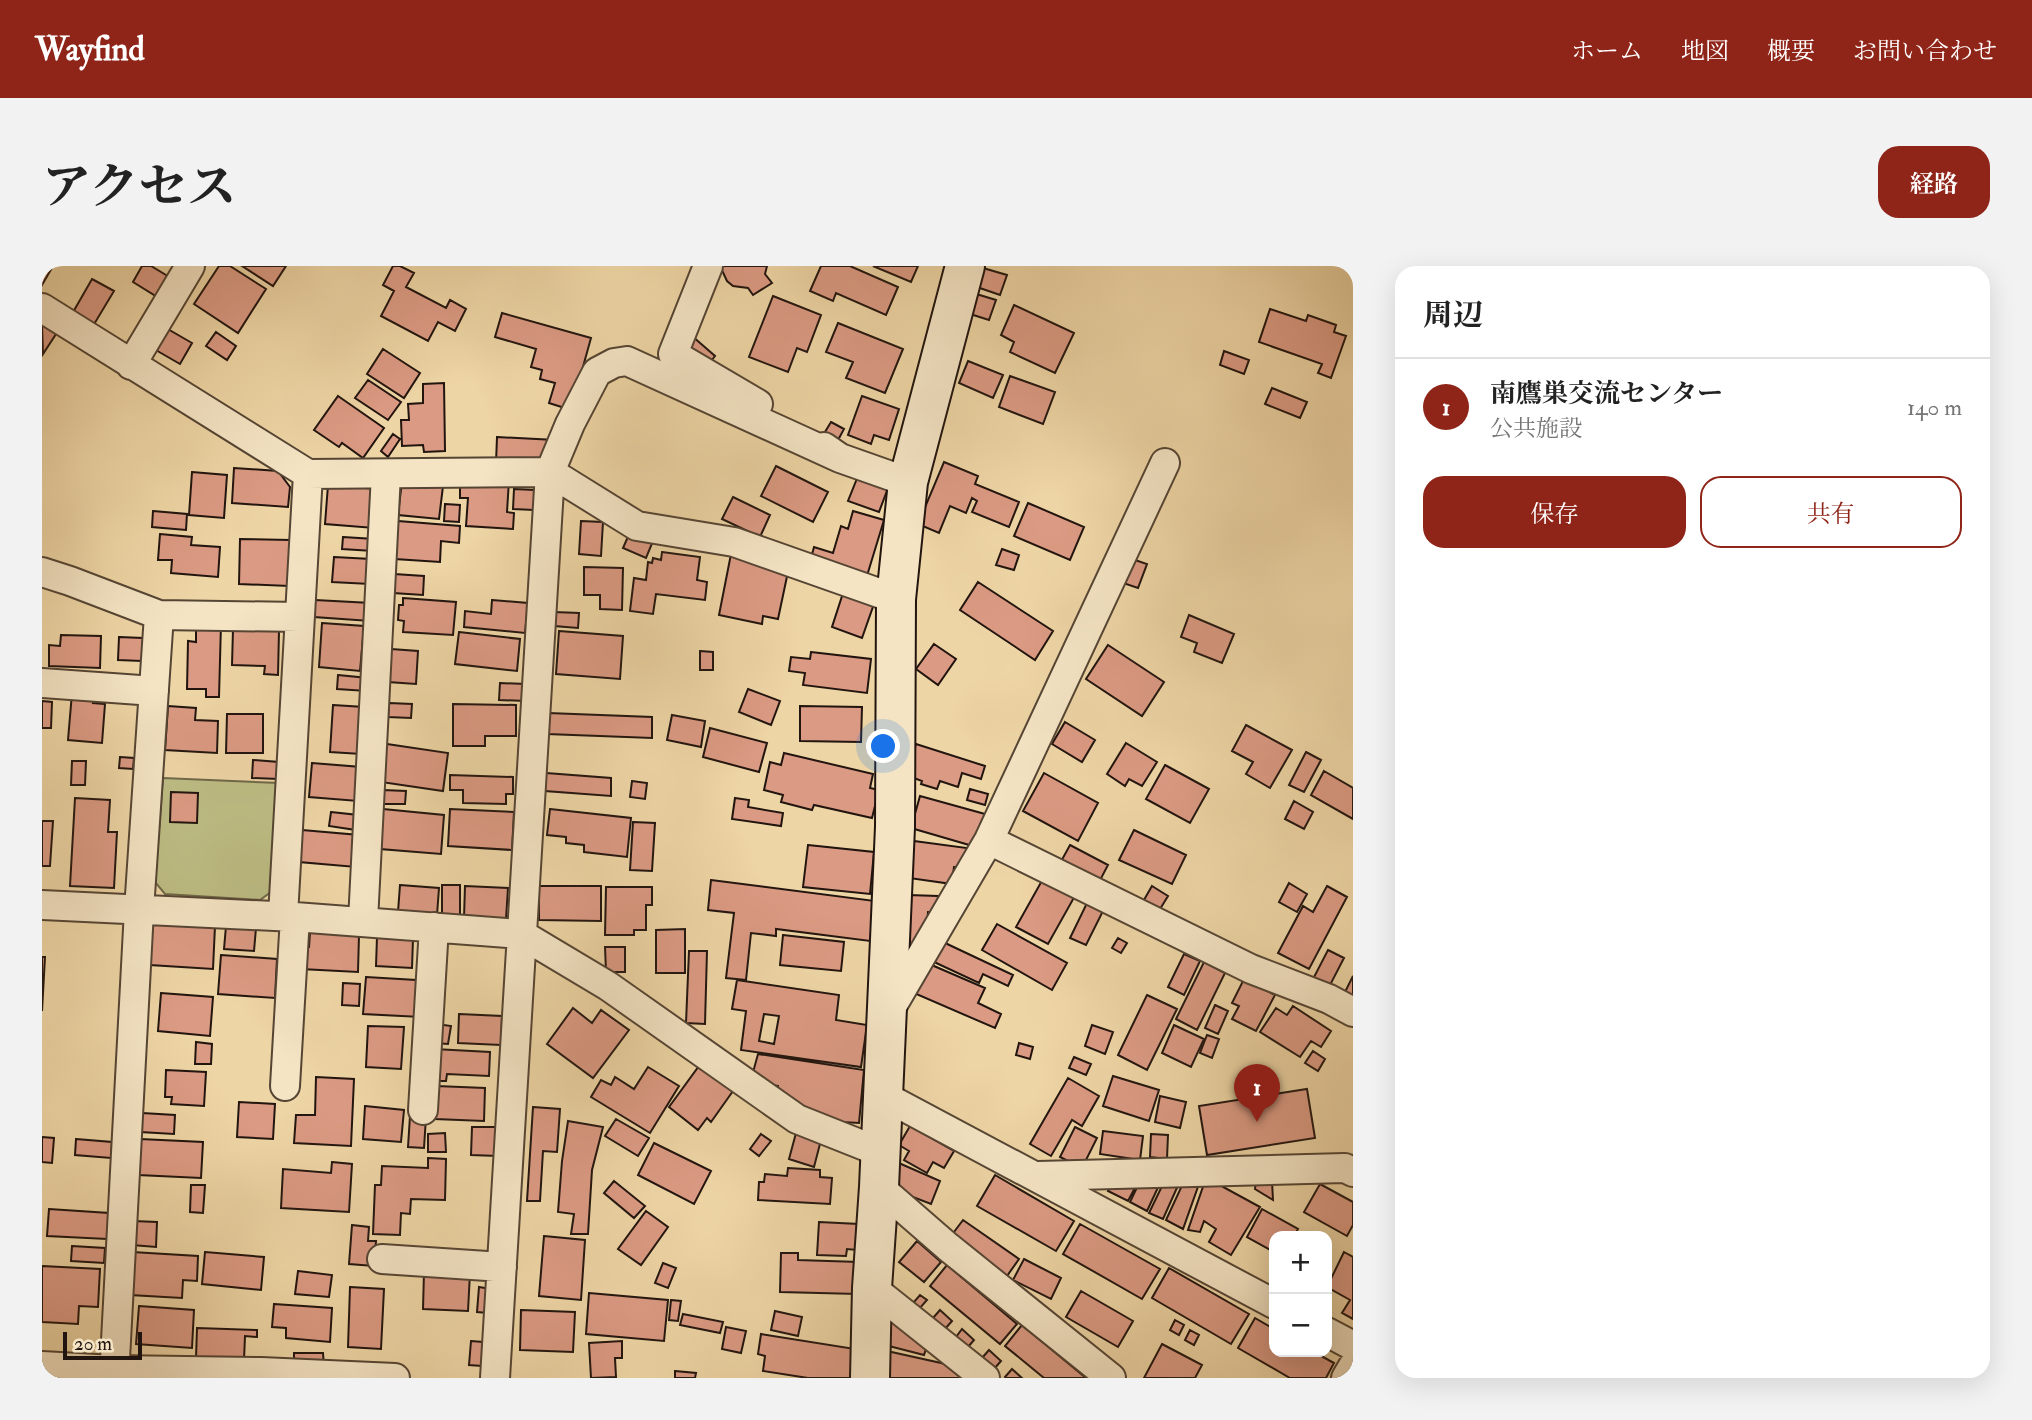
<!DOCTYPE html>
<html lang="ja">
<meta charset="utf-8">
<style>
body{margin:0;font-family:"IM FELL Double Pica","Noto Serif JP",serif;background:#f2f2f2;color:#222}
.controls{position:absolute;right:21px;bottom:21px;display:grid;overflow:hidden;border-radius:14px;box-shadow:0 7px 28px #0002}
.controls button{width:63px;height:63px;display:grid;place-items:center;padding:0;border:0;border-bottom:2px solid #e0e0e0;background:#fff;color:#222;font:35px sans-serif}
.scale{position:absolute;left:21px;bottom:18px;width:79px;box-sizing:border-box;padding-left:7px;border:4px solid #22150f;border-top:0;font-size:19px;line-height:24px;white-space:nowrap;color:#22150f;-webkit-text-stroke:5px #f4e4c4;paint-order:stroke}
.you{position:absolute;left:842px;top:481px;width:24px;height:24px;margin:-18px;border:5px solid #fff;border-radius:50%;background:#1a73e8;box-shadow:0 0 0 10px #1a73e833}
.badge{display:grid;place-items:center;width:46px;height:46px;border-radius:50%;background:#8f2418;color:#fff;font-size:23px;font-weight:700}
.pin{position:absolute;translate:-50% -58px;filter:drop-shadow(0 2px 4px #0008)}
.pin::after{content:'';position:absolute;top:37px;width:24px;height:21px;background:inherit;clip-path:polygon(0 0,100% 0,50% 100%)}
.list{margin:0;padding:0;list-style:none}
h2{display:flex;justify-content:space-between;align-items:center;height:91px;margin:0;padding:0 28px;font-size:30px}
h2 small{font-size:23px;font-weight:400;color:#767676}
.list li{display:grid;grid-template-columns:46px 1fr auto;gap:21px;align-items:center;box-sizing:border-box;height:98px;padding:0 28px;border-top:2px solid #e0e0e0}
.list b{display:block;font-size:26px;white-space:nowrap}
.list p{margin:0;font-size:23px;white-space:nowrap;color:#767676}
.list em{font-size:23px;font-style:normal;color:#767676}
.actions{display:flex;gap:14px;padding:21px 28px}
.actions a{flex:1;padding:16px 0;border:2px solid #8f2418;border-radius:21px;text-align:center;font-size:24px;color:#8f2418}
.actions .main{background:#8f2418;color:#fff}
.map{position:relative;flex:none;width:1311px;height:1112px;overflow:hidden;border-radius:21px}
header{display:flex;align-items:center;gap:42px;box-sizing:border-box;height:98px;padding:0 35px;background:#8f2418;color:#fff}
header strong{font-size:33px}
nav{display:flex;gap:38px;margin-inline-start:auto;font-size:24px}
.intro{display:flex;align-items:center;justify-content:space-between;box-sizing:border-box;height:168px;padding:0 42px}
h1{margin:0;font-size:49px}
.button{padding:18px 32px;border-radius:21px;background:#8f2418;color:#fff;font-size:24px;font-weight:700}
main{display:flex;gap:42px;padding:0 42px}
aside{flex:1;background:#fff;border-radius:21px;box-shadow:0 7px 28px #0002}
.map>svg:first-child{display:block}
</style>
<header>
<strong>Wayfind</strong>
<nav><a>ホーム</a><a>地図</a><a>概要</a><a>お問い合わせ</a></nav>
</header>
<div class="intro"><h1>アクセス</h1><a class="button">経路</a></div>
<main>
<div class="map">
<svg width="1311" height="1112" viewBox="0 0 1311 1112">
<rect width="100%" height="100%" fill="#eed5a5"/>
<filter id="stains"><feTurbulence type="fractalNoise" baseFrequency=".00286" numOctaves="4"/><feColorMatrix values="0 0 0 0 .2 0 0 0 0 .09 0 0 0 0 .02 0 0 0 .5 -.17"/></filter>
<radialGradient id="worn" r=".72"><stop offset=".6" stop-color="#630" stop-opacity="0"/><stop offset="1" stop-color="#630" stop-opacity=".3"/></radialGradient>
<path fill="#bcbc83" stroke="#6f6849" stroke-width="2" d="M121,512L238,517L233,623L218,634L123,628L113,616Z"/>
<path fill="#db9a83" stroke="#22150f" stroke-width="2" fill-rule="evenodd" d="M0,0H11L0,19Z
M100,0H109L129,12L117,32L91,16Z
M177,0H188L224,23L196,67L152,38Z
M200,0H244L231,20Z
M351,0H358L372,7L364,21L404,42L408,34L424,43L413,65L396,56L386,75L339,50L352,25L341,19Z
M678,0H725L723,8L730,17L711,29L706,22L691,20L685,15Z
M779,0H808L856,21L844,49L794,27L791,35L768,25Z
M831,0H876L869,16Z
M941,2L965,9L958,29L935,21Z
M50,13L72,25L51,60L30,48Z
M931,27L954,34L947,54L925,47Z
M731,30L779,49L765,86L755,82L746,106L707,91Z
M972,39L1032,67L1013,107L968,86L972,76L959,69Z
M1228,43L1264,55L1266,49L1294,59L1292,66L1304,70L1289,112L1276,107L1280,98L1217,76Z
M460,47L549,72L529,144L507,137L513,117L498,113L500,104L489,101L494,83L453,71Z
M2,56L16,65L1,88L0,59Z
M796,57L861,83L843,127L804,112L811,96L784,86Z
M124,62L150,77L138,98L112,83Z
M174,66L194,80L185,94L164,80Z
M650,70L673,90L666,99L643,79Z
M341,83L378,107L362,132L325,108Z
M1182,85L1207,94L1202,108L1178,99Z
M926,95L961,109L951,132L917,117Z
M968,110L1013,126L1001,158L957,141Z
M326,114L359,136L346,154L313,132Z
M402,117L403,185L382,186L381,179L360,180L359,154H367L366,138L381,137V118Z
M1230,122L1265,136L1258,152L1223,138Z
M296,130L342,162L321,192L300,177L297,181L272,164Z
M820,130L857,143L847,174L832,169L829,178L806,169Z
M789,156L802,163L796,174L783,166Z
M351,168L358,173L346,191L339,185Z
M455,171L513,174L500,200L454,197Z
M902,196L936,210L933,218L977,236L967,261L930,246L935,235L930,232L924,247L908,240L897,267L876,258Z
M734,200L786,226L771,256L719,230Z
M192,202L236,205L248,221L246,241L190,237Z
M150,206L185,209L182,252L147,249Z
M816,210L846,222L837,246L806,235Z
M418,212L467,214L465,246L472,247L471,263L424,260L426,232H418Z
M360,215L401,220L397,253L356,249Z
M286,219L335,223L332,262L283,258Z
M472,223L493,224L492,244L471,243Z
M691,231L728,249L718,271L680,253Z
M986,237L1042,261L1028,294L972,270Z
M403,238L418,239L417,256L402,255Z
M111,245L145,248L144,264L110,261Z
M811,245L842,254L824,313L768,296L772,281L791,287L799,260L806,263Z
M356,255L418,260L417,277L399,275L398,296L353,293Z
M539,255L561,256L559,290L537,288Z
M588,266L611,275L604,292L581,282Z
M118,268L150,271L149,279L178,281L176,311L129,307L130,294H116Z
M301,271L332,273L331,285L300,283Z
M198,273L248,274L247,320L197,318Z
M960,283L977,289L972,304L954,299Z
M620,286L658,291L655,314L665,316L663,334L614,328L611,348L588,345L592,312L604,314L606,296L610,297L611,292L619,294Z
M689,288L747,301L736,353L721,350L720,358L677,349Z
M292,291L329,293L328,318L290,316Z
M1090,293L1105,298L1096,322L1081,317Z
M542,301L581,302L580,344L558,343V329H542Z
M352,308L382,310L381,329L351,327Z
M936,316L1011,365L993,394L918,344Z
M802,324L833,335L820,372L790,361Z
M361,332L414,336L411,369L361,366L362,355L356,354L357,339H361Z
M273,334L329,337L328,355L272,351Z
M450,334L486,337L483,367L422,361L423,345L449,348Z
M512,346L537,347L536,362L512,360Z
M1147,349L1192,368L1180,397L1152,386L1155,377L1139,371Z
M154,357L179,358L177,431H164V423H145L146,375L154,376Z
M280,357L322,360L318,405L277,401Z
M191,363L237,365L236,409L222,408L223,400L190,399Z
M517,365L581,370L578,413L514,408Z
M417,366L478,373L475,405L413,398Z
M19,369L59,370L58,402L7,400V379L18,380Z
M77,371L101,372L100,395L76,394Z
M892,378L914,393L896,419L874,403Z
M1066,379L1122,416L1100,450L1044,413Z
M349,383L376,385L374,418L346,416Z
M658,385L671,386V404H658Z
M769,386L829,393L825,427L761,419L763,407L747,405L749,391L768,393Z
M296,409L326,412L325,425L295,423Z
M458,417L484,418V435L457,434Z
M706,423L738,435L729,459L697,446Z
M30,427L52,428L51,437L63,438L60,477L26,474Z
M0,435L10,436L9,462H0Z
M347,437L370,438L369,452L346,451Z
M411,438L474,439V470H443V480H411Z
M291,439L322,441L319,488L288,486Z
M126,440L154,442L153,454L176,455L175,487L123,484Z
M758,440L820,441L819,476L758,475Z
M506,447L610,451V472L505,468Z
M185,448H221V487H184Z
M630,449L663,455L659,481L625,474Z
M1023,456L1053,474L1040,496L1010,478Z
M1204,459L1250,484L1228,522L1204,508L1211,496L1190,485Z
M668,462L725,477L717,506L661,491Z
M1084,477L1115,496L1100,520L1087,513L1083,520L1065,508Z
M345,478L406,487L401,525L339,516Z
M874,478L943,500L939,513L920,507L916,521L898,515L895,523L879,518L880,515L864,509Z
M1264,486L1279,494L1262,526L1247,519Z
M742,487L831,508L828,522L837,524L830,552L772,539L770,544L739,536L741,529L722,524L728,496L739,499Z
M78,491L92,492L91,503L77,502Z
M211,494L237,496L236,513L210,512Z
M30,495H44L43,519H29Z
M270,497L319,501L316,535L267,531Z
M1123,499L1167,523L1148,557L1104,533Z
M1282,505L1311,522V553L1269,529Z
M504,507L569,512V530L503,525Z
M1002,507L1056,537L1036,575L981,545Z
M408,509L471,511V528H464V538L421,537V524H408Z
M590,515L605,517L603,533L588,531Z
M928,523L946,528L943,539L925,534Z
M341,524L364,525L363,538H340Z
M129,526L156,527L155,557L128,556Z
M878,530L943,548L934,581L869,562Z
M33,532L68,534L66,566H75L72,622L28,620Z
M693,532L707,534L706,541L741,547L739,560L690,553Z
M1252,535L1271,546L1262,563L1243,553Z
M341,543L402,549L399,588L338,583Z
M408,543L472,546L470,584L406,580Z
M508,543L589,552L585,591L542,586V579L524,577V571L505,569Z
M289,546L316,549L314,564L287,560Z
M0,555H11L8,600H0Z
M591,556L613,557L610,605L588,604Z
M260,564L317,569L314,601L257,596Z
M1092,564L1144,589L1130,618L1077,594Z
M872,575L925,582L923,602L912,601L910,618L867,612Z
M766,579L832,586L828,628L761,621Z
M1028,579L1066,599L1055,620L1017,599Z
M1002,611L1034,628L1006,678L974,661Z
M669,614L833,635L828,675L734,663V670L709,667L704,714L684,712L692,647L666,644Z
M1247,617L1265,628L1255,646L1237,636Z
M358,619L397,622L395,649L356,646Z
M400,619H418V649H400Z
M423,620L466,622L464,653L422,652Z
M497,620H559V655L497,654Z
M1110,620L1126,630L1115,648L1099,639Z
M1285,620L1305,631L1267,703L1236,687L1261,640L1271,646Z
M564,621H610V639H604V664H592V669H563Z
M866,629L896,630L895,647L886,646L885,665L870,691L854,690Z
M1045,637L1061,645L1044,679L1028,672Z
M111,655L173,660L171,703L108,699Z
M955,658L1025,697L1010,724L940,684Z
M184,660L214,662L212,685L182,683Z
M643,663V707H614V664Z
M268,666L317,669L316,706L259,703L261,681H267Z
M741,669L802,676L799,705L738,699Z
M335,671L371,673L370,702L334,700Z
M1076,672L1085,677L1079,687L1070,682Z
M901,676L971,709L966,720L941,708L937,717L892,696Z
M563,681H583V706H564Z
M1286,684L1302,692L1286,723L1270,715Z
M647,685H665L663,758L644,757Z
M1142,688L1158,695L1142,729L1126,721Z
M179,689L235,693L233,732L176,728Z
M0,691H3L0,745Z
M1162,696L1183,707L1155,764L1134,753Z
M885,697L943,722L936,737L959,748L953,762L872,727Z
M1311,710V738L1300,732Z
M324,711L374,714V733H380L379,751L321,748Z
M1202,713L1233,729L1214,765L1190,753L1197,740L1190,737Z
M695,714L797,729L794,754L825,759L819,801L699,784L704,745L690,743ZM722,748L737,750L732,778L717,775Z
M301,717L318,718L317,740L300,739Z
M119,727L171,731L168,770L116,765Z
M1105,729L1135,743L1105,804L1076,789Z
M1173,739L1186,745L1176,768L1163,762Z
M1251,740L1289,765L1279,781L1269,775L1258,791L1218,766L1234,742L1245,749Z
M531,742L550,757L559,744L587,764L551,812L505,778Z
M417,748L460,750L459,779L416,777Z
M395,758L409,760L406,778L393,777Z
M1050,759L1071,766L1063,788L1043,780Z
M1132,759L1162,773L1149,801L1120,787Z
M326,760L362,761L359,803L324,801Z
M1165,769L1177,773L1170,792L1158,787Z
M154,776L170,778L169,798H153Z
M977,777L991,781L988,793L974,789Z
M392,783L448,786L447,810L405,808L404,815H391Z
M1271,785L1283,793L1276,805L1263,797Z
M716,788L822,804L817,857L782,855L735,827L736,820L721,817L710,810Z
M1032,791L1049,798L1044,809L1027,802Z
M657,800L691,825L669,856L665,852L656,864L627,841Z
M606,801L637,820L608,867L549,831L559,814L569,819L573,811L592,823Z
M124,804L164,806L162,840L129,838L130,831H123Z
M1071,810L1117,824L1107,855L1061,840Z
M274,811L312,813L309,880L252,877L254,849H273Z
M1026,812L1057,830L1040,860L1030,854L1009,890L988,878Z
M394,820L443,822L442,855L393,853Z
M1265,823L1273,872L1165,889L1157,840Z
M1118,830L1144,836L1138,862L1113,856Z
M197,836L233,838L231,873L195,871Z
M323,840L362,844L359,876L321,873Z
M491,841L518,843L515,886L501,885L498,935H485Z
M100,847L133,849L132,868L98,866Z
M368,850L384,851L382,882L366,881Z
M574,853L607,872L596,890L563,870Z
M526,855L561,861L550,904L546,968H529L532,948L516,946L520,895Z
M868,860L912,885L902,902L891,896L885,907L862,894L867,885L857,879Z
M430,861H457L456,890L429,889Z
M1033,861L1055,872L1040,902L1018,891Z
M1061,865L1101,870L1098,894L1058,888Z
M403,867L404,886H386V868Z
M754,867L779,874L772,901L747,893Z
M719,868L729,875L717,890L708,883Z
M1109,868L1126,869L1125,893L1108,891Z
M0,871L12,872L10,897L0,896Z
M34,873L70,876L69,892L33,889Z
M98,873L161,876L159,912L96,909Z
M612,877L669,905L652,938L596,909Z
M386,892L404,893L403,934L369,933L368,948L359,947L358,969L331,968L333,919H339L340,900L386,902Z
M850,894L898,915L889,938L863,928L846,903Z
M290,896L310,898L307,946L239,942L241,903L289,907Z
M746,902L778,904V911L790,912L788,938L716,934L717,916H722L723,908L745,910Z
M953,909L1032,955L1014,985L935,940Z
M1143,913L1158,915L1141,963L1124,954Z
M572,915L603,940L592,952L562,927Z
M1098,915H1119L1105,945L1088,936Z
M1138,915L1121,953L1107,947L1122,916Z
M1163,915L1174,917L1218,941L1189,989L1167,976L1174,963L1162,955L1158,966L1146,964Z
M1214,915H1230L1231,934L1213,923Z
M1071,916H1096L1086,935L1066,925Z
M1278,918L1311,936V959L1305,970L1262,946Z
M149,919H163L161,947L148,946Z
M7,943L67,947L65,973L5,970Z
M1220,943L1256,963L1252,970H1232V986L1205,971Z
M604,945L626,961L599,999L576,983Z
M921,954L977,993L965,1010L909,970Z
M91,955L115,956L114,981L90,979Z
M777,956L817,958L815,984L805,983L804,990L775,989Z
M1038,958L1118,1003L1100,1033L1021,988Z
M310,959L327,961L326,975H334L332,1000L307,998Z
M502,970L543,974L539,1034L497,1030Z
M875,975L899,996L882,1016L857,996Z
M30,980L63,982L62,997L29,995Z
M90,986L156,990L155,1015L141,1014L140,1032L88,1029Z
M163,986L222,991L219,1024L160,1018Z
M1302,986L1311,991V1053L1300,1047L1308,1034L1285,1021Z
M739,987H756V994L817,996L816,1028L738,1026Z
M982,993L1019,1012L1009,1033L971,1014Z
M621,997L634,1002L626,1022L613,1017Z
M905,999L975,1058L958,1078L888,1020Z
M0,1000L58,1003L56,1041L37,1040L36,1058L0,1056Z
M1127,1002L1207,1048L1189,1078L1110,1032Z
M256,1005L290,1009L287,1031L253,1028Z
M382,1006L428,1007L426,1045L381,1043Z
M308,1021L342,1023L339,1083L306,1081Z
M437,1021L449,1023L446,1047L435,1046Z
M1039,1025L1091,1055L1076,1081L1024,1051Z
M547,1027L626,1034L622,1075L544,1068Z
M878,1029L885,1034L878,1042L871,1037Z
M629,1034L639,1035L636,1055L627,1054Z
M232,1038L290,1042L288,1076L244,1072V1062L230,1061Z
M97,1040L152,1044L150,1082L94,1078Z
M479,1044L533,1046L531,1086L478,1084Z
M898,1044L910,1055L903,1063L891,1052Z
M733,1045L760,1051L756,1070L729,1064Z
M641,1048L681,1056L678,1067L638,1059Z
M842,1051H853L885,1080L882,1089L839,1078Z
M1213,1052L1232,1063V1086H1272L1292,1097L1284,1112H1248L1196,1082Z
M1133,1054L1142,1059L1137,1069L1128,1064Z
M980,1059L1044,1112H1002L963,1080Z
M684,1061L704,1065L699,1087L680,1083Z
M155,1062L215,1064V1071L203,1070L202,1094L154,1092Z
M920,1063L932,1074L926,1081L914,1071Z
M1148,1064L1157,1069L1152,1079L1143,1074Z
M719,1068L813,1083L808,1112H766L721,1105L723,1090L716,1088Z
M429,1075L441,1076L440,1100L427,1099Z
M580,1075V1092H573L574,1111L549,1112L547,1077Z
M1120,1078L1160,1099L1153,1112H1102Z
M947,1084L959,1095L952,1103L940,1092Z
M845,1085L917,1101L930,1112H839Z
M252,1087H281L282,1101L252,1102Z
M970,1103L980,1112H964L963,1111Z
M633,1105L654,1107L653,1112H633Z"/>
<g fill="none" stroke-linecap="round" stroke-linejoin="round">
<g stroke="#554534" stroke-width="32">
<path id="street" d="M666,0L631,88L716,138
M0,42L266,208L508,206L595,260L692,276L854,333
M89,99L148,0
M782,181L798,192L866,216
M0,306L28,315L117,349L257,351
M0,417L112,425
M947,574L1209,703L1287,733L1311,746
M0,639L253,651L479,668L566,720L755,853L838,886
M241,650L266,208
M321,655L344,208
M846,747L947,574L1123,197
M243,820L253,651
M840,829L1232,1038
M381,844L392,661
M996,910L1303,902L1311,906
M837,921L906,981L1069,1112
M340,993L460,1001
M830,1022L943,1112
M1285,1066L1311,1080
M0,1100L72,1104L219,1106L353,1112
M72,1112L97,644L117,349
M453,1112L508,206L528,158L555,106L572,97L585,95L798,192
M1304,1112L1311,1100"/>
</g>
<g stroke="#22150f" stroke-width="42">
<path id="secondary" d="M828,1112L830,1022L837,921L853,561L854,333L866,216L923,0"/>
</g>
<use href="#street" stroke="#f4e4c4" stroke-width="28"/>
<use href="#secondary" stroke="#f4e4c4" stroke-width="38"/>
</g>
<rect width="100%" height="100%" filter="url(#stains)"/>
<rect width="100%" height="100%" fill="url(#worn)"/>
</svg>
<div class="controls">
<button>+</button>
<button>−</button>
</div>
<div class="scale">20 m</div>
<div class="you"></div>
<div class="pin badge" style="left:1215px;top:856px">1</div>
</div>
<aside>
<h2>周辺<small></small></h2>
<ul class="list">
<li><span class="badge">1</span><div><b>南鷹巣交流センター</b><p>公共施設</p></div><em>140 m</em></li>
</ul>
<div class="actions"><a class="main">保存</a><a>共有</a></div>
</aside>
</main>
